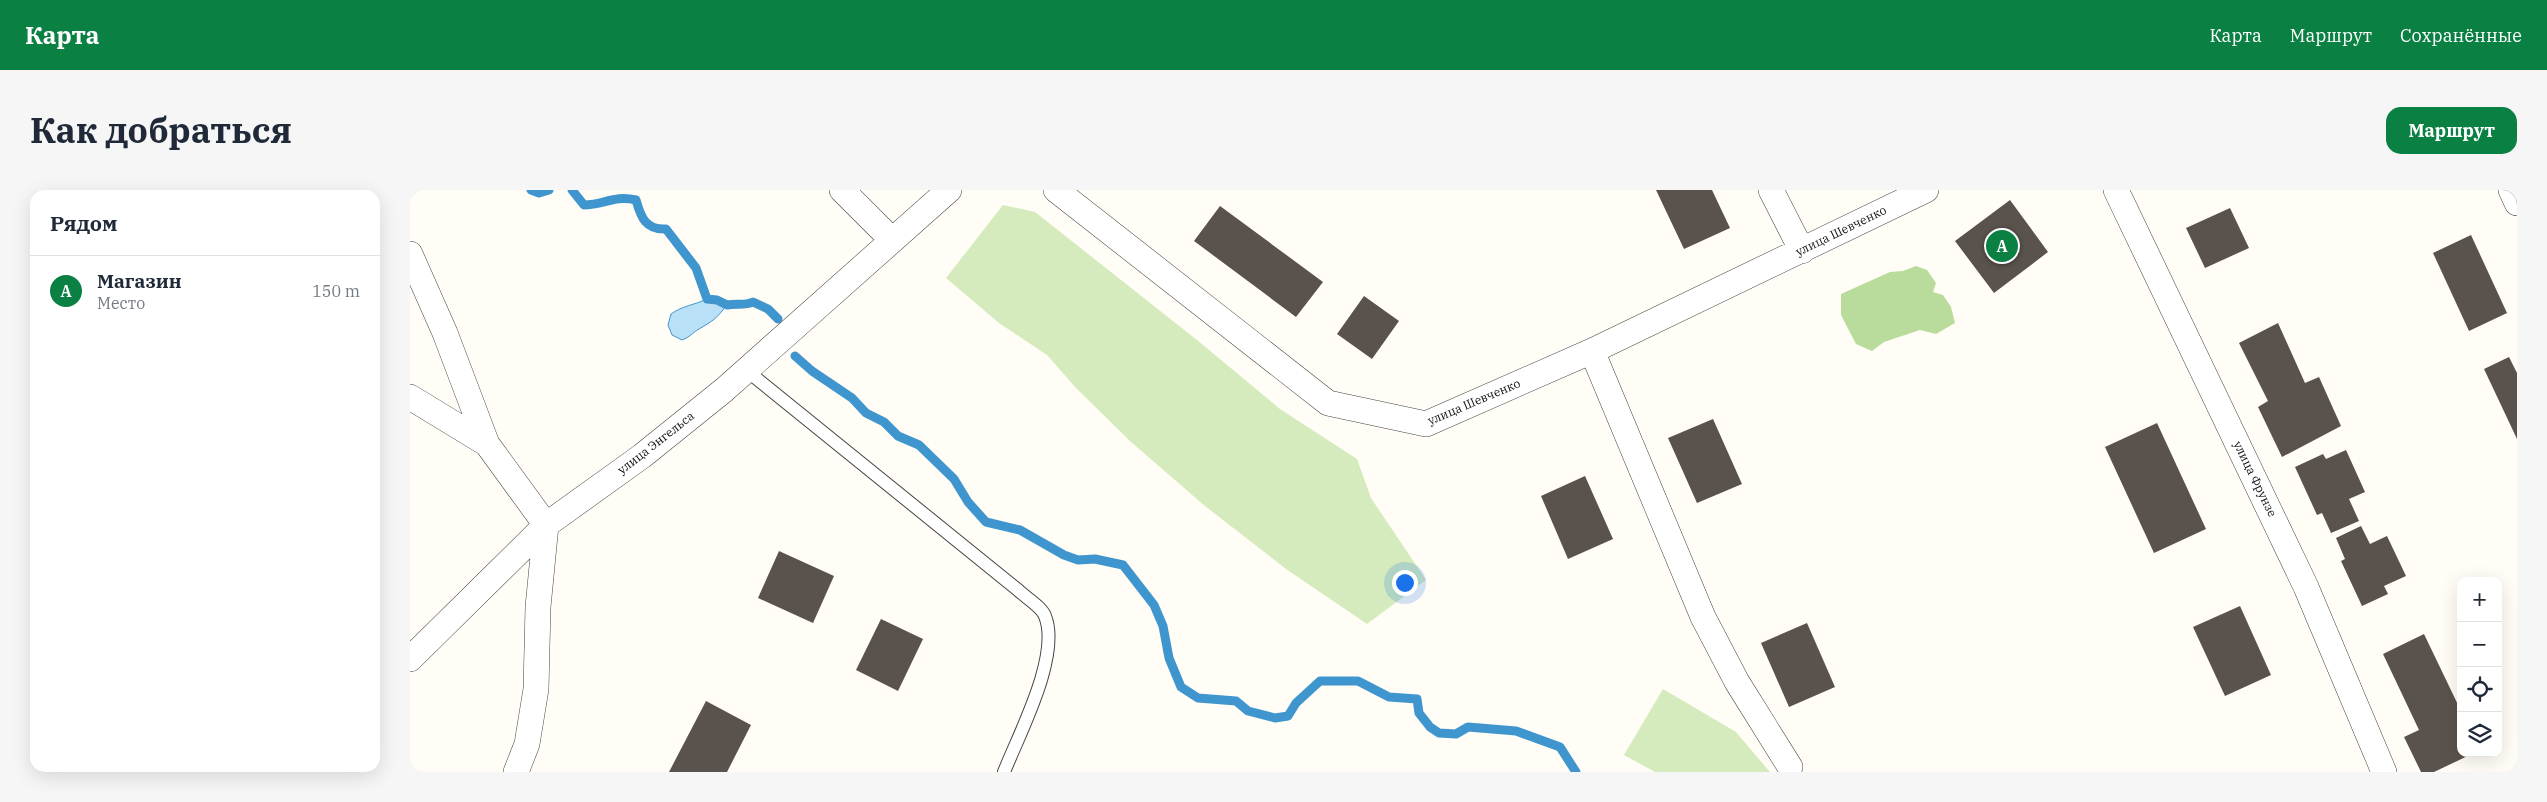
<!DOCTYPE html>
<html lang="ru">
<meta charset="utf-8">
<style>
body{margin:0;font-family:"IBM Plex Serif",serif;background:#f6f6f7;color:#1f2937}
.controls{position:absolute;right:15px;bottom:15px;display:grid;overflow:hidden;border-radius:10px;box-shadow:0 5px 20px #0002}
.controls button{width:45px;height:45px;display:grid;place-items:center;padding:0;border:0;border-bottom:1px solid #e0e1e3;background:#fff;color:#1f2937;font:25px sans-serif}
.you{position:absolute;left:994px;top:392px;width:18px;height:18px;margin:-12px;border:4px solid #fff;border-radius:50%;background:#1a73e8;box-shadow:0 0 0 8px #1a73e833}
.badge{display:grid;place-items:center;width:32px;height:32px;border-radius:50%;background:#0b8043;color:#fff;font-size:16px;font-weight:700}
.pin{position:absolute;translate:-50% -50%;border:2px solid #fff;box-shadow:0 1px 5px #0006}
.list{margin:0;padding:0;list-style:none}
h2{display:flex;justify-content:space-between;align-items:center;height:65px;margin:0;padding:0 20px;font-size:21px}
h2 small{font-size:16px;font-weight:400;color:#747a83}
.list li{display:grid;grid-template-columns:32px 1fr auto;gap:15px;align-items:center;box-sizing:border-box;height:70px;padding:0 20px;border-top:1px solid #e0e1e3}
.list b{display:block;font-size:19px;white-space:nowrap}
.list p{margin:0;font-size:16px;white-space:nowrap;color:#747a83}
.list em{font-size:16px;font-style:normal;color:#747a83}
.icon{flex:none;width:28px;height:28px;fill:none;stroke:currentColor;stroke-width:2;stroke-linecap:round;stroke-linejoin:round}
.map{position:relative;flex:none;width:2107px;height:582px;overflow:hidden;border-radius:15px}
header{display:flex;align-items:center;gap:30px;box-sizing:border-box;height:70px;padding:0 25px;background:#0b8043;color:#fff}
header strong{font-size:24px}
nav{display:flex;gap:28px;margin-inline-start:auto;font-size:18px}
.intro{display:flex;align-items:center;justify-content:space-between;box-sizing:border-box;height:120px;padding:0 30px}
h1{margin:0;font-size:35px}
.button{padding:12px 22px;border-radius:15px;background:#0b8043;color:#fff;font-size:18px;font-weight:700}
main{display:flex;gap:30px;padding:0 30px}
aside{flex:1;background:#fff;border-radius:15px;box-shadow:0 5px 20px #0002}
.map>svg:first-child{display:block}
</style>
<header>
<strong>Карта</strong>
<nav><a>Карта</a><a>Маршрут</a><a>Сохранённые</a></nav>
</header>
<div class="intro"><h1>Как добраться</h1><a class="button">Маршрут</a></div>
<main>
<aside>
<h2>Рядом<small></small></h2>
<ul class="list">
<li><span class="badge">A</span><div><b>Магазин</b><p>Место</p></div><em>150 m</em></li>
</ul>
</aside>
<div class="map">
<svg width="2107" height="582" viewBox="0 0 2107 582">
<rect width="100%" height="100%" fill="#fffdf5"/>
<path fill="#d5ebbd" d="M593,15L625,22L787,150L870,219L947,269L961,308L1016,390L957,434L876,379L795,316L721,252L666,198L637,165L589,133L536,88Z
M1253,499L1326,542L1360,582H1245L1214,565Z"/>
<path fill="#b9dc9c" d="M1506,76L1517,80L1526,93L1523,102L1533,105L1541,117L1545,133L1526,144L1510,140L1474,152L1462,161L1446,154L1431,125V104L1480,82L1493,81Z"/>
<path fill="#b9e0f7" stroke="#3f96cf" d="M297,109L317,115C305,130 304,130 289,139C282,143 280,147 272,150L262,145L258,135L261,124C272,116 284,115 297,109Z"/>
<g fill="none" stroke-linecap="round" stroke-linejoin="round">
<path stroke="#3f96cf" stroke-width="9" d="M121,0L129,3L139,0
M162,0L174,15C194,15 204,5 226,10C231,28 236,40 256,39L286,78L297,109L307,110L317,115C327,113 334,116 343,112L358,119L368,129
M385,166L402,181L442,208L456,223L474,232L488,246L509,255L544,289L558,312L576,332L610,340L654,365L668,370L685,369L713,375L744,415L753,436L759,468L771,497L788,508L826,511L838,521L865,528L878,526L886,513L910,491H948L979,507L1007,509L1009,523L1020,537L1029,543L1046,544L1058,537L1106,541L1150,557L1166,582"/>
</g>
<path fill="#5a524d" d="M1246,0H1302L1320,38L1274,59Z
M1600,10L1638,62L1584,103L1545,51Z
M810,16L913,92L886,127L784,51Z
M1820,18L1839,58L1795,78L1776,38Z
M2061,45L2097,123L2059,141L2023,63Z
M954,106L989,131L962,169L927,144Z
M1868,133L1895,193L1909,187L1931,236L1872,267L1848,217L1858,211L1829,153Z
M2099,167L2107,183V249L2074,179Z
M1303,229L1332,294L1287,313L1258,248Z
M1747,233L1796,339L1744,363L1695,257Z
M1936,260L1955,302L1939,309L1949,331L1921,343L1912,323L1907,325L1885,277L1913,264L1916,269Z
M1175,286L1203,349L1158,369L1131,306Z
M1951,336L1960,354L1977,346L1996,386L1974,396L1978,404L1952,416L1931,371L1935,369L1926,348Z
M369,361L424,386L403,433L348,408Z
M1830,416L1861,485L1815,506L1783,437Z
M471,429L513,449L488,501L446,480Z
M1397,433L1425,497L1379,517L1351,453Z
M2014,444L2051,521V563H2064L2024,582H2011L1994,547L2009,540L1973,464Z
M296,511L341,535L317,582H259Z"/>
<g fill="none" stroke-linecap="round" stroke-linejoin="round">
<g stroke="#444" stroke-width="14">
<path id="service" d="M336,180L608,400C615,407 632,417 635,426C651,466 609,544 594,582"/>
</g>
<g stroke="#444" stroke-width="26">
<path id="minor" d="M432,0L482,50
M646,0L918,213L1016,234L1182,161L1516,0
M1361,0L1392,61
M1706,0L1896,397L1974,582
M2101,0L2107,13
M0,64L35,143L77,254L136,335
M1182,161L1293,427L1327,492L1380,577
M0,207L77,254
M0,469L136,335L232,266L314,200L539,0
M106,582L117,554L126,499L128,417L136,335"/>
</g>
<use href="#service" stroke="#fff" stroke-width="12"/>
<use href="#minor" stroke="#fff" stroke-width="25"/>
</g>
<g text-anchor="middle" stroke-width="5" stroke-linejoin="round" paint-order="stroke">
<g font-size="12" fill="#111" stroke="#fff">
<text transform="translate(1431 41) rotate(-26)" y="4">улица Шевченко</text>
<text transform="translate(1064 212) rotate(-23)" y="4">улица Шевченко</text>
<text transform="translate(246 253) rotate(-38)" y="4">улица Энгельса</text>
<text transform="translate(1845 289) rotate(64)" y="4">улица Фрунзе</text>
</g>
</g>
</svg>
<div class="controls">
<button>+</button>
<button>−</button>
<button><svg class="icon" aria-label="locate" viewBox="0 0 24 24"><circle cx="12" cy="12" r="6"/><path d="M12 2v4M12 18v4M2 12h4M18 12h4"/></svg></button>
<button><svg class="icon" aria-label="layers" viewBox="0 0 24 24"><path d="M12 4l9 5-9 5-9-5zM3 14l9 5 9-5"/></svg></button>
</div>
<div class="you"></div>
<div class="pin badge" style="left:1592px;top:56px">A</div>
</div>
</main>
